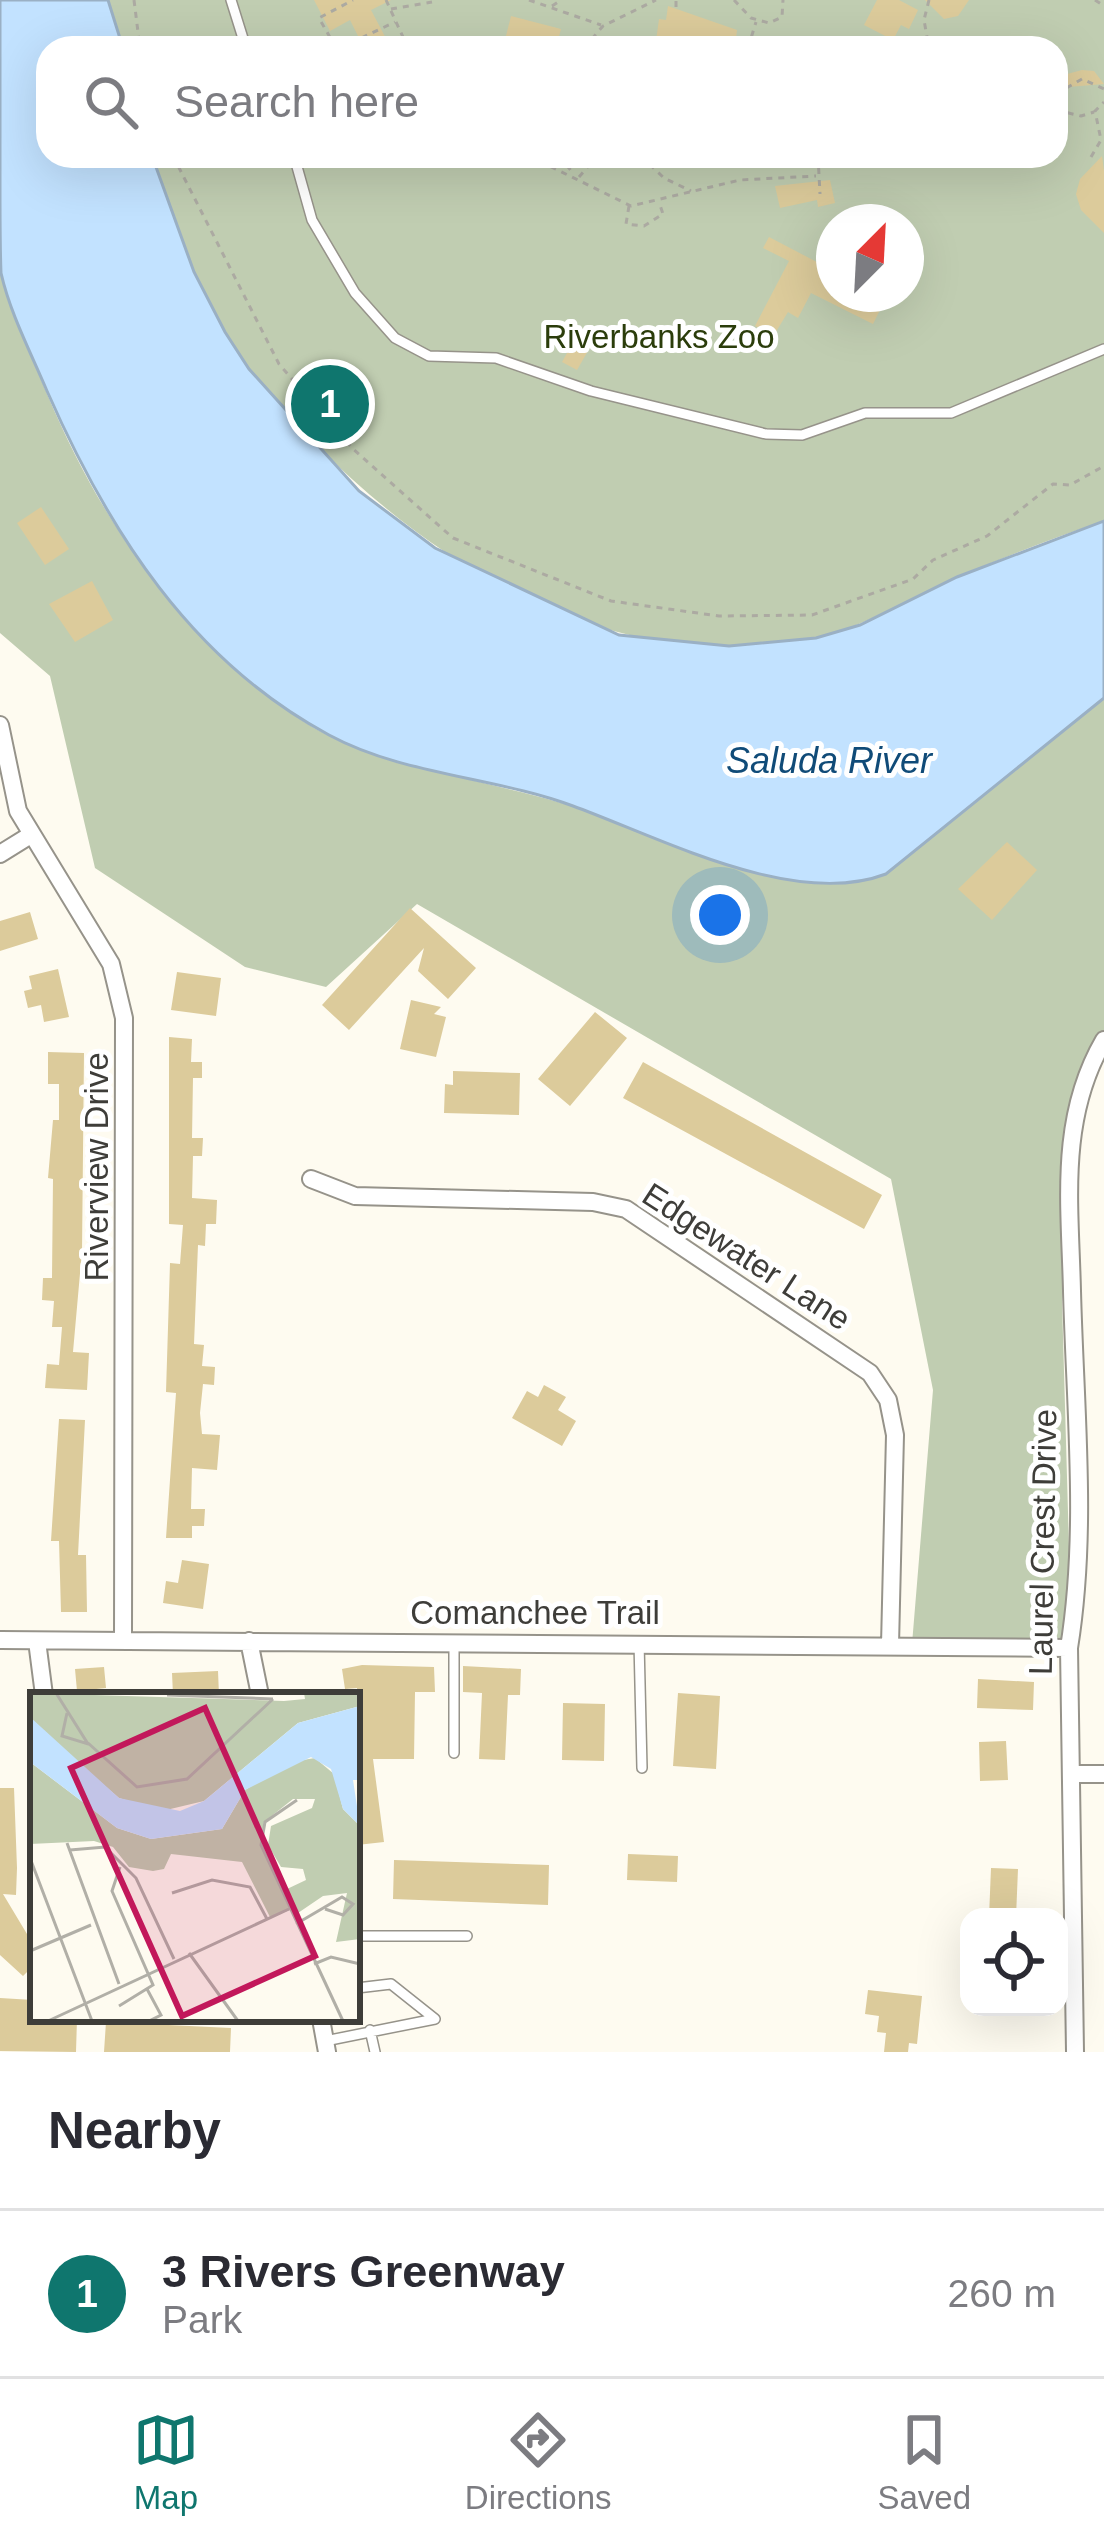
<!DOCTYPE html>
<style>
body{margin:0;font-family:Arial,sans-serif;background:#f7f7f7;color:#2b2b33}
.controls{position:absolute;right:36px;bottom:36px;display:grid;overflow:hidden;border-radius:24px;box-shadow:0 12px 48px #0002}
.controls button{width:108px;height:108px;display:grid;place-items:center;padding:0;border:0;border-bottom:3px solid #e1e1e2;background:#fff;color:#2b2b33;font:60px sans-serif}
.compass{position:absolute;left:816px;top:204px;width:108px;height:108px;border-radius:50%;background:#fff;box-shadow:0 12px 48px #0002;rotate:24deg}
.you{position:absolute;left:720px;top:915px;width:42px;height:42px;margin:-30px;border:9px solid #fff;border-radius:50%;background:#1a73e8;box-shadow:0 0 0 18px #1a73e833}
.badge{display:grid;place-items:center;width:78px;height:78px;border-radius:50%;background:#0f766e;color:#fff;font-size:39px;font-weight:700}
.pin{position:absolute;translate:-50% -50%;border:6px solid #fff;box-shadow:0 3px 12px #0006}
.list{margin:0;padding:0;list-style:none}
h2{display:flex;justify-content:space-between;align-items:center;height:156px;margin:0;padding:0 48px;font-size:51px}
h2 small{font-size:39px;font-weight:400;color:#7c7c81}
.list li{display:grid;grid-template-columns:78px 1fr auto;gap:36px;align-items:center;box-sizing:border-box;height:168px;padding:0 48px;border-top:3px solid #e1e1e2}
.list b{display:block;font-size:45px;white-space:nowrap}
.list p{margin:0;font-size:39px;white-space:nowrap;color:#7c7c81}
.list em{font-size:39px;font-style:normal;color:#7c7c81}
.icon{flex:none;width:66px;height:66px;fill:none;stroke:currentColor;stroke-width:2;stroke-linecap:round;stroke-linejoin:round}
.map{position:relative;flex:none;width:1104px;height:2052px;overflow:hidden}
.search{position:absolute;background:#fff;box-shadow:0 12px 48px #0002;left:36px;right:36px;top:36px;height:132px;display:flex;align-items:center;gap:30px;box-sizing:border-box;padding:0 42px;border-radius:36px;color:#7c7c81;font-size:45px}
.sheet{height:324px;background:#fff}
nav{display:flex;justify-content:space-around;align-items:center;box-sizing:border-box;height:168px;border-top:3px solid #e1e1e2;background:#fff;font-size:33px;color:#7c7c81}
nav a{display:grid;justify-items:center;gap:6px}
nav .on{color:#0f766e}
.map>svg:first-child{display:block}
</style>
<div class="map">
<svg width="1104" height="2052" viewBox="0 0 1104 2052">
<rect width="100%" height="100%" fill="#fefbf0"/>
<path fill="#c0cdb1" fill-rule="evenodd" d="M108,0H1104V521C1056,537 1007,556 960,576C912,596 870,625 819,637C595,688 382,536 250,370C201,308 177,229 152,156H1056V48H123ZM834,222H906V294H834Z
M0,270C54,424 105,544 226,658C259,689 295,721 336,739C422,776 519,785 607,818C689,848 798,907 886,874L1104,698V1055L1080,1091L1062,1301L1072,1653L912,1644L933,1390L891,1179L417,904L326,987L245,967L95,868L50,676L0,633Z"/>
<path fill="#c2e2ff" stroke="#9ab0c4" stroke-width="3" d="M0,0H108L123,48H48V156H152L194,272L225,332L249,369L359,491L435,548L619,635L729,646L816,638L860,625L957,577L1104,521V698L886,874C794,909 661,838 573,806C495,777 403,775 329,735C191,661 108,530 47,391C31,353 10,313 1,273C0,248 0,217 0,191C0,127 0,64 0,0Z"/>
<path fill="#dccb9b" d="M314,0H391L371,10L391,48H364L350,20L330,31Z
M877,0H899L918,10L909,29L901,25L893,40L864,25Z
M925,0H969L958,16L944,19Z
M668,6L737,30L735,48H655L659,19L666,20Z
M511,16L561,29L556,48H503Z
M1082,70L1094,71L1104,84L1056,88V77Z
M1102,156L1104,171V233L1081,210L1076,194L1080,179Z
M830,180L835,203L818,207L817,200L780,208L775,186Z
M769,237L834,271V294H888L873,324L811,293L798,318L788,312L774,335L755,326L789,261L763,248Z
M581,328L596,337L577,370L562,362Z
M41,507L69,549L45,565L17,523Z
M92,581L113,620L75,642L49,604Z
M1007,842L1037,870L992,920L958,889Z
M410,908L476,968L448,999L418,971L424,948L349,1030L322,1005Z
M30,912L38,939L0,951V921Z
M58,969L69,1017L44,1022L41,1005L28,1008L24,991L32,989L29,976Z
M177,972L221,978L216,1016L171,1010Z
M411,1000L441,1007L434,1014L446,1017L436,1057L400,1049Z
M595,1012L627,1038L570,1106L538,1079Z
M169,1037L192,1039L191,1062H202V1078H193L192,1138H203L202,1156H193L192,1198L217,1200L216,1224H206L205,1246L198,1245L194,1344L204,1345L202,1366L215,1367L214,1385L203,1384L200,1413L202,1434L220,1435L217,1470L192,1468L191,1509H205L204,1526H192V1538H166L176,1393L166,1392L170,1263L180,1264L183,1225L169,1224Z
M48,1052L84,1053L82,1251L73,1352L89,1353L87,1390L45,1388L47,1364L59,1365L62,1327H52L54,1301L42,1300L43,1278H52L53,1179L48,1178L53,1120H59V1084H48Z
M643,1062L882,1195L864,1229L623,1098Z
M453,1071L520,1073L519,1115L444,1113L445,1084L453,1085Z
M544,1385L566,1397L558,1410L576,1421L562,1446L512,1418L527,1391L538,1397Z
M59,1419L85,1420L78,1555H86L87,1612H61L59,1541H51Z
M182,1560L209,1564L203,1609L163,1603L166,1581L178,1583Z
M362,1665L434,1667L435,1692H415L414,1759H373L384,1842L357,1845V1688L345,1689L342,1669Z
M463,1666L521,1669L520,1695H508L505,1760L479,1759L482,1693L463,1692Z
M104,1667L106,1688L77,1691L75,1669Z
M218,1671L219,1695H173L172,1673Z
M978,1679L1034,1682L1033,1710L977,1708Z
M678,1693L720,1696L716,1769L673,1766Z
M563,1703L605,1704L604,1761L562,1760Z
M1006,1741L1008,1780L980,1781L979,1742Z
M0,1788H14L17,1868L16,1895L3,1894L33,1944V1966L23,1976L0,1955Z
M628,1854L678,1856L677,1882L627,1880Z
M394,1860L549,1865L548,1905L393,1899Z
M991,1868L1018,1869L1016,1917H989Z
M868,1990L922,1996L917,2044L909,2043L908,2052H884L886,2033L877,2032L879,2016L865,2014Z
M0,1998L33,2000V2019H77L76,2052L0,2051Z
M106,2022L231,2028L230,2052H104Z"/>
<g fill="none" stroke-linecap="round" stroke-linejoin="round">
<g stroke="#96938a" stroke-width="12">
<path id="lane" d="M231,0L246,48
M294,156L312,220L355,293L395,338L429,356L496,358L591,391L766,434L802,435L865,413H951L1104,349
M639,1642L642,1768
M454,1753V1641
M357,1936H467
M370,2030L375,2052
M325,2041L435,2019L391,1984L357,1988"/>
</g>
<g stroke="#96938a" stroke-width="20">
<path id="street" d="M0,725L18,811L111,964L124,1018L123,1641
M0,854L29,836
M311,1179L355,1196L593,1202L626,1209L870,1373L888,1400L895,1435L890,1645
M0,1640L1069,1648
M37,1641L44,1695
M249,1641L260,1695
M1072,1774H1104
M321,2019L327,2052
M1075,2052L1069,1648C1088,1530 1075,1410 1072,1291C1070,1204 1058,1119 1104,1040"/>
</g>
<path stroke="#acaaa2" stroke-width="3" stroke-dasharray="6 6" stroke-linecap="butt" d="M134,0L140,48
M386,0L408,48
M529,0L601,25
M734,0L751,18L769,23L782,17L783,0
M929,0L924,20L929,48
M1095,0L1104,6
M552,6L561,0
M676,7V0
M391,9L432,2
M336,48L319,18L353,0
M340,48L395,22
M584,48L603,26L656,0
M748,48L756,22
M1056,94L1082,79L1104,89
M1056,110L1081,116L1094,112
M173,156L279,364L353,449L453,538L611,601L719,616L812,615L913,579L933,560L987,536L1053,484L1070,485L1104,466
M529,156L631,206L740,180L816,176
M559,156L573,173
M641,156L664,178L691,191
M818,156L820,194
M1091,157L1101,140L1095,111L1104,102
M579,177L597,156
M629,206L626,224L644,226L663,214L660,205"/>
<use href="#lane" stroke="#fff" stroke-width="9"/>
<use href="#street" stroke="#fff" stroke-width="16"/>
</g>
<g text-anchor="middle" stroke-width="10" stroke-linejoin="round" paint-order="stroke">
<g font-size="33" fill="#2b3d0b" stroke="#fff">
<text x="659" y="348">Riverbanks Zoo</text>
</g>
<g font-size="33" fill="#3e3d39" stroke="#fff">
<text transform="translate(96 1167) rotate(-90)" y="12">Riverview Drive</text>
<text transform="translate(747 1256) rotate(33)" y="12">Edgewater Lane</text>
<text transform="translate(1042 1542) rotate(-89)" y="12">Laurel Crest Drive</text>
<text x="535" y="1624">Comanchee Trail</text>
</g>
<g font-size="36" font-style="italic" fill="#104b78" stroke="#fff">
<text x="829" y="773">Saluda River</text>
</g>
</g>
<g transform="translate(30 1692)">
<rect width="330" height="330" fill="#fefbf0"/>
<path d="M0,1L254,9L275,7L274,1H330V14L268,31L174,109L132,119L89,106L18,45L0,25ZM285,66L304,82L313,117L330,134V247L306,250L317,201L293,204L268,221L257,197L276,188L273,177L251,175L238,153L241,134L282,116L285,107H263L234,130L230,150L260,218L240,225L212,170L141,162L134,177L123,179L99,175L83,155L64,149L0,152V70L87,136L121,147L192,137L215,98L261,70Z" fill="#c0cdb1"/>
<path d="M330,14V88H323L330,134L313,117L301,77L281,65L215,98L192,137L121,147L87,136L0,70V25L89,106L150,119L174,109L268,31Z" fill="#c2e2ff"/>
<path fill="none" stroke="#b1afa7" stroke-width="3" d="M26,1L58,52L32,44L37,21M137,3L243,7M58,51L107,95L157,87L243,7M267,108L235,130L231,153L313,329M37,151L89,292M40,158L75,155L106,186L144,267M0,166L62,329M142,201L182,188L220,195L237,227M266,232L312,205L323,212L313,223L295,217M0,259L61,233M159,261L208,329M284,272L301,265L330,272M117,297L131,323L119,329M89,314L123,293L82,199L90,175M18,329L259,217"/>
<path fill="#c2185b" fill-opacity="0.15" stroke="#c2185b" stroke-width="6" d="M175,16L285,264L152,324L41,76Z"/>
<rect width="330" height="330" fill="none" stroke="#3e3d39" stroke-width="6"/>
</g>
</svg>
<div class="controls">
<button><svg class="icon" aria-label="locate" viewBox="0 0 24 24"><circle cx="12" cy="12" r="6"/><path d="M12 2v4M12 18v4M2 12h4M18 12h4"/></svg></button>
</div>
<svg class="compass" viewBox="-18 -18 36 36"><path d="M0-13l5 13h-10z" fill="#e53935"/><path d="M0 13l5-13h-10z" fill="#7c7c81"/></svg>
<div class="you"></div>
<div class="pin badge" style="left:330px;top:404px">1</div>
<div class="search"><svg class="icon" aria-label="search" viewBox="0 0 24 24"><circle cx="10" cy="10" r="6"/><path d="M15 15l6 6"/></svg>Search here</div>
</div>
<section class="sheet">
<h2>Nearby<small></small></h2>
<ul class="list">
<li><span class="badge">1</span><div><b>3 Rivers Greenway</b><p>Park</p></div><em>260 m</em></li>
</ul>
</section>
<nav>
<a class="on"><svg class="icon" aria-label="map" viewBox="0 0 24 24"><path d="M3 6l6-2 6 2 6-2v14l-6 2-6-2-6 2zM9 4v14M15 6v14"/></svg>Map</a>
<a><svg class="icon" aria-label="directions" viewBox="0 0 24 24"><path d="M12 3l9 9-9 9-9-9zM9 14v-3h6M13 9l2 2-2 2"/></svg>Directions</a>
<a><svg class="icon" aria-label="saved" viewBox="0 0 24 24"><path d="M7 4h10v16l-5-4-5 4z"/></svg>Saved</a>
</nav>
